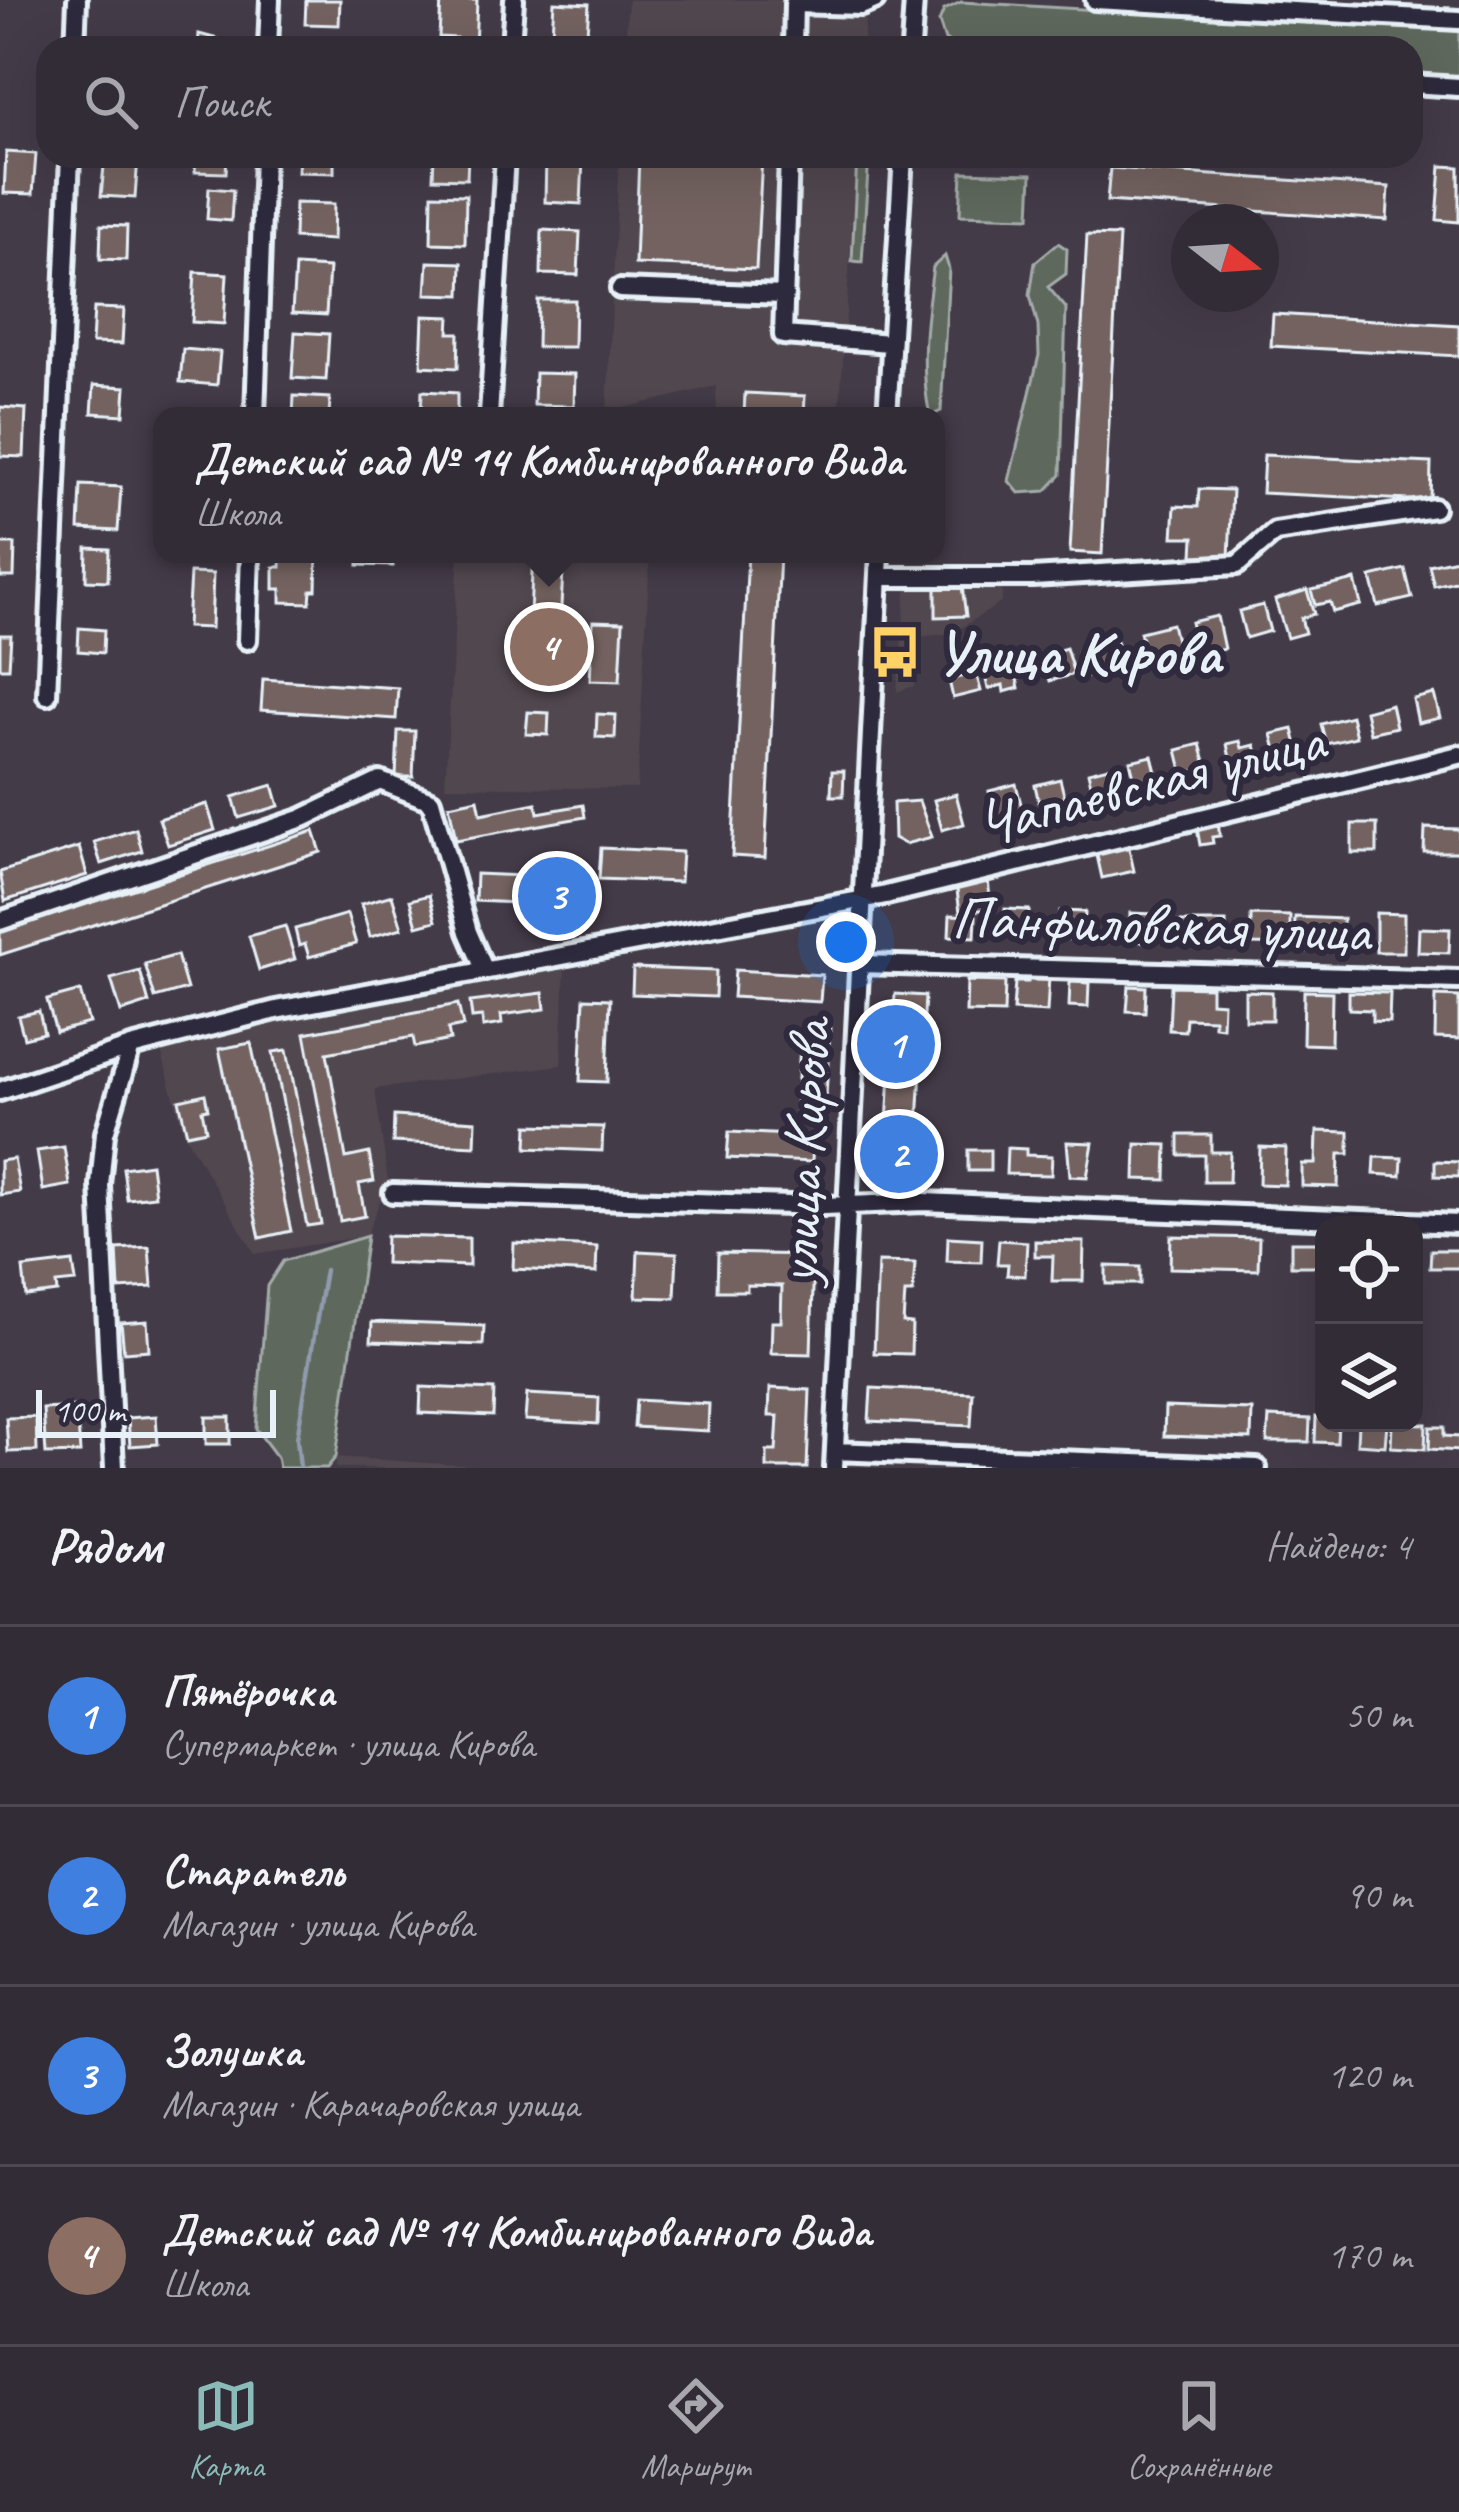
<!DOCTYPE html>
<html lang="ru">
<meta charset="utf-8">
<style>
body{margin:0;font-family:Caveat,sans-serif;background:#3d3842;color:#f1f3f6}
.controls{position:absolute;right:36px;bottom:36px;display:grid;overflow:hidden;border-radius:24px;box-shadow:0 12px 48px #0002}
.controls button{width:108px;height:108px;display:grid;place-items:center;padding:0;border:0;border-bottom:3px solid #4d4851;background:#322c36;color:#f1f3f6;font:60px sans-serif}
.compass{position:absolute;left:1171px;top:204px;width:108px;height:108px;border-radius:50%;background:#322c36;box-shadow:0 12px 48px #0002;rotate:107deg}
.scale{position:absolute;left:36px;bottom:30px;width:240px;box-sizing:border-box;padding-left:12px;border:6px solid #e8f1f8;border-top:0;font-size:33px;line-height:42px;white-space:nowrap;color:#e8f1f8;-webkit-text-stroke:9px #2f2a3d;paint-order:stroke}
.you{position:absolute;left:846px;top:942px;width:42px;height:42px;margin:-30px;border:9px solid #fff;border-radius:50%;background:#1a73e8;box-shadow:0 0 0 18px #1a73e833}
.badge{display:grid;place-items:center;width:78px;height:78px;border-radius:50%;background:#8bbbb9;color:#fff;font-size:39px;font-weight:700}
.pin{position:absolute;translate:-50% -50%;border:6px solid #fff;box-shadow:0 3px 12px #0006}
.popup{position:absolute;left:153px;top:407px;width:792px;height:156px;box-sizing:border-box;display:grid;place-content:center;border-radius:24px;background:#322c36;filter:drop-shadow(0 3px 9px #0005);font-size:39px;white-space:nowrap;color:#a8a7ad}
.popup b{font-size:45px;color:#f1f3f6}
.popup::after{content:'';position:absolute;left:50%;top:100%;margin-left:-24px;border:24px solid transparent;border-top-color:#322c36}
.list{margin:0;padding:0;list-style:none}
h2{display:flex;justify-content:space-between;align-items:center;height:156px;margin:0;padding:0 48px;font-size:51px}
h2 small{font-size:39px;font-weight:400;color:#a8a7ad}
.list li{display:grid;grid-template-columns:78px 1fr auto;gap:36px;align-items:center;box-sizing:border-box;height:180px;padding:0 48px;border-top:3px solid #4d4851}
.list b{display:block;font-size:45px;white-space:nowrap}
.list p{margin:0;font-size:39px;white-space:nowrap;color:#a8a7ad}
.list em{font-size:39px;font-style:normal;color:#a8a7ad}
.icon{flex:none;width:66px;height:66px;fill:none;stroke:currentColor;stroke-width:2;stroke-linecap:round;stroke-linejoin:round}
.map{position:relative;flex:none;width:1459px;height:1468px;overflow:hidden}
.search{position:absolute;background:#322c36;box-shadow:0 12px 48px #0002;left:36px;right:36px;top:36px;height:132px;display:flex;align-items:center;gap:30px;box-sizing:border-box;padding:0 42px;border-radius:36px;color:#a8a7ad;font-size:45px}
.sheet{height:876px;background:#322c36}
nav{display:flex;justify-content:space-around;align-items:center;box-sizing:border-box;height:168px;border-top:3px solid #4d4851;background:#322c36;font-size:33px;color:#a8a7ad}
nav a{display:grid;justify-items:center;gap:6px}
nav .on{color:#8bbbb9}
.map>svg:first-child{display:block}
</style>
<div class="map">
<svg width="1459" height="1468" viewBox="0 0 1459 1468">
<rect width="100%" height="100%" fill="#433b48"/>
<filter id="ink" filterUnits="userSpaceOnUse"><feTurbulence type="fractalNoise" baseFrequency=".00833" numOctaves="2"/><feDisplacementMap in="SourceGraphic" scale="24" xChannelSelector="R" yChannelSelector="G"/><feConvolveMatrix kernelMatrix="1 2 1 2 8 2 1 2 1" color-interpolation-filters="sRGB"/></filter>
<g filter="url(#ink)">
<path fill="#51474f" d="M628,0H860L865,19L863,48H625Z
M619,156H857L839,416H717L716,386L607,412Z
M459,554H650L637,789L445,786Z
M907,582H1002V602L953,633L919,637L914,686L897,692Z
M565,965L561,1065L375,1089L388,1181L366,1236L255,1254L184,1134L160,1047L198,1034Z
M336,1457L506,1468H336Z"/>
<path fill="#5f685c" stroke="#a4acaa" stroke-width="3" d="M961,2L1459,31V79L1411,76V48H958L945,40L939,22L944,10Z
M857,156H869L862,262L852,261Z
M962,172L1032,174L1030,217L960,215Z
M1058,243L1067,249L1066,274L1048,287L1066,308L1061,475L1046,491L1019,493L1009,481L1039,355L1038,326L1030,295L1035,262Z
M945,256L949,269L941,411L930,416C919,366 926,317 933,267Z
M367,1236L336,1457L327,1468H279L277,1457L256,1429L267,1286L283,1261Z"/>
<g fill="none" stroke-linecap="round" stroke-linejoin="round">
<path stroke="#8f9bae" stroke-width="4.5" d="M300,1468L297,1438L325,1270"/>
</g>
<path fill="#736260" stroke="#e8f1f8" stroke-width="3" d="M306,0H340L339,25L305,24Z
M441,0H477L475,48H456V38L439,37Z
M554,2L589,4L586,48H551Z
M199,34L225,41V48H198Z
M6,152L36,154L33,194L4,193Z
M105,156L138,157L135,198L101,196Z
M196,156H227L226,173L195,172Z
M299,156H334V173L298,172Z
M434,156H468L467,179L433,178Z
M546,156L583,158L581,204L545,202Z
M639,156H762L756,269L635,264Z
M1441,166L1459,167V222L1437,220Z
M1110,168L1389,187L1387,220L1107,201Z
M209,188L233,190L231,221L207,219Z
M432,194L466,195L465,244L431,243Z
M295,203L334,204L333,240L294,238Z
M101,225L127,226L126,260L100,259Z
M542,230L580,232L578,275L541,274Z
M1087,235L1119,236L1102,554L1070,552Z
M428,262L462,263L461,295L426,294Z
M295,266L329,268L326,315L292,313Z
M195,272L227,274L224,324L192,322Z
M538,300H575L574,347H537Z
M94,308L124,309L122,344L92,343Z
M1273,314L1459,325V356L1271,346Z
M423,316L450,317L449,333H459L458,368L421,366Z
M295,332L329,334L326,380L292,378Z
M183,349L220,352L217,385L180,382Z
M535,373L575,374L574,406L534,405Z
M94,385L126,387L124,415L92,413Z
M422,391L457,393V416H421Z
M745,393L805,396L804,416H744Z
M294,396L330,398L329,416H293Z
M0,407L26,409L24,457L0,456Z
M1264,455L1431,463L1430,501L1262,493Z
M81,485L121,487L118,531L79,529Z
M1199,489L1232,490L1229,558L1193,556L1194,537H1173L1175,506L1198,507Z
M0,544H15L14,577H0Z
M87,548L109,549L108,581L86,580Z
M281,554H317L316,590H311L310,603L281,602V589H274V567H281Z
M359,554H394L393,566L358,565Z
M533,554H564L559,641L592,643L593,621L623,622L620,681L590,680L591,661L558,660L557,675L527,674Z
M748,554H780L765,858L732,856Z
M1456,559L1459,580L1434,586L1429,565Z
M1405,569L1412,598L1378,606L1371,577Z
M190,573L213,574L211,628L187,627Z
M1355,580L1361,605L1333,612L1330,602L1315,605L1311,590Z
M962,586L966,616L936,617V587Z
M1307,590L1314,614L1301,618L1305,633L1287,638L1275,600Z
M1263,605L1270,631L1246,638L1239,611Z
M1217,616L1224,649L1199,655L1191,622Z
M1172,624L1181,661L1161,666L1159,657L1147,660L1140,632Z
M79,628L104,630L103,653L78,651Z
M0,635H11L9,668H0Z
M1116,641L1124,669L1086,677L1078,652Z
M1066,648L1074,674L1050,681L1042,655Z
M1029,659L1033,675L1017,679L1019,688L1004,692L1003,685L988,689L984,670Z
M976,673L981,691L953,698L949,680Z
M263,679L398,688L396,719L261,710Z
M1434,694L1440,718L1418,723L1413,699Z
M1391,704L1396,727L1370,733L1365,711Z
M528,712L549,713L548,735L526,734Z
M597,714L616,715L615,738L596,737Z
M1351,716L1356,737L1326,744L1321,724Z
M1293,729L1298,749L1277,754L1272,734Z
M398,731H415L413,777H396Z
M1240,741L1242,748L1255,745L1259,761L1232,768L1227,744Z
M1200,744L1207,768L1183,774L1177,750Z
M1152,756L1158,780L1136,785L1130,761Z
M1116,765L1122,790L1094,797L1088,772Z
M832,771H844L843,796H831Z
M1060,779L1066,803L1040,808L1035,785Z
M1016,784L1023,812L996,820L989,791Z
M273,785L279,806L239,818L233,797Z
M956,794L964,824L942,830L934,800Z
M478,799L481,814L536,803L538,813L583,805L585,817L456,840L449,805Z
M919,801L932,837L905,844L894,838L893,803Z
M207,804L215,830L168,845L159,819Z
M1218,824L1220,836L1212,837L1213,843L1200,845L1197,828Z
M1352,824H1377V853H1352Z
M1425,828L1459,829V852H1424Z
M136,829L142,851L101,864L94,842Z
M314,831L321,852L0,955V932Z
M1128,844L1134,871L1102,878L1096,851Z
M79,847L87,875L5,901L0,872Z
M601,848L682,852L680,882L599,879Z
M476,874L566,878L565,905L475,901Z
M988,879L991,909L960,912L956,883Z
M392,895L402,928L370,937L361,904Z
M429,895L436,921L417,926L410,900Z
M1005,909L1029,910L1028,938L1003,937Z
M1060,911L1085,912L1084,940L1059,939Z
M1130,913L1154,914L1152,942L1129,941Z
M1376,913L1404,914V952H1376Z
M347,914L356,944L309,957L305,944L299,946L295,929Z
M950,915L976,916L975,937L949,936Z
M1251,915L1290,916V945L1251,944Z
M1295,917L1343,919L1342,953L1294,950Z
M1178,922H1226V943H1178Z
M285,926L295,959L259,970L249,936Z
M1419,928L1450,929L1449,953L1418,952Z
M177,955L187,989L155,998L145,964Z
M633,968L716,971L715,997L632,994Z
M735,970L822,975L820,1002L733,997Z
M140,971L149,1003L121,1012L111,979Z
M1029,975L1049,977L1047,1012L1013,1010L1015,982H1028Z
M967,981L1005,982L1004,1013L966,1012Z
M1070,982L1089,983L1088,1007L1069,1006Z
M1129,986L1146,987L1145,1012L1127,1011Z
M1171,986L1211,987V1002L1223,1003L1222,1027L1214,1026V1019L1186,1018L1185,1031L1169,1030Z
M80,991L89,1023L56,1032L47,1000Z
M1245,991L1272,992V1020H1245Z
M1304,991L1332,992L1331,1045L1303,1044Z
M1349,992L1390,993L1389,1022L1372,1021V1010L1349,1009Z
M543,993L545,1009L501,1015L502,1024L483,1027L482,1017L472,1018L470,1002Z
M895,994L925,996L918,1124L887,1123Z
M1436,996L1459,997V1039L1435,1038Z
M584,998L610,999L607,1082L580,1081Z
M458,1004L463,1026L448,1029L450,1040L415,1047L413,1037L327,1053L346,1158L369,1153L374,1181L359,1184L365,1216L340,1221L305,1033Z
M39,1011L44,1033L24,1038L18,1016Z
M801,1027L830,1029L825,1113L796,1111Z
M251,1043L291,1231L260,1238L219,1049Z
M287,1050L321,1224L307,1226L273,1052Z
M205,1094L208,1109L202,1110L206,1130L187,1134L179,1100Z
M394,1116L476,1121L475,1146L393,1142Z
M528,1125L603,1127L602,1151L527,1148Z
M1317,1131L1349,1132V1154H1339L1338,1187L1302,1186V1164H1316Z
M729,1132L813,1136L812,1162L727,1158Z
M1179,1135H1211V1152H1230L1229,1182H1204V1155H1179Z
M1067,1142L1093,1143L1087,1177L1070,1176Z
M893,1143L923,1146L920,1187L890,1185Z
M1136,1144L1167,1145L1166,1180L1135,1179Z
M64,1147L70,1185L43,1190L37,1151Z
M1260,1147L1286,1148L1285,1185L1259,1184Z
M1007,1148L1026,1149V1155L1052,1156L1051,1175L1006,1174Z
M968,1150H990V1171H968Z
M1375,1157L1402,1158L1401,1176L1374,1174Z
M14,1159L20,1192L0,1195V1161Z
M1435,1161L1459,1162V1177L1435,1176Z
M151,1164L155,1196L127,1199L123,1168Z
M386,1236L469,1238V1266L385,1263Z
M1171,1236L1259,1238L1258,1270L1170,1268Z
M948,1237L982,1239L981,1262L947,1261Z
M999,1240L1027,1242L1025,1276L1007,1275L1008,1264H997Z
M1035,1241L1084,1242L1083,1281H1052L1053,1256H1035Z
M1291,1242H1322V1266H1291Z
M514,1243L597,1247L596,1273L513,1269Z
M149,1247L152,1287L119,1289L117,1249Z
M1431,1250H1459V1268H1430Z
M638,1251L677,1253L675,1298L636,1297Z
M718,1253L814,1255L811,1354L771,1353L772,1322H781L782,1286L747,1285V1291H717Z
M73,1262L76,1282L56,1284L57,1292L26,1296L23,1268Z
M878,1262L915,1263L913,1293H905L903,1323L912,1324L911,1354L874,1353Z
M1106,1266L1140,1267V1284H1106Z
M147,1321L149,1350L124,1352L121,1323Z
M372,1322L484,1326L483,1345L371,1341Z
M421,1387L494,1390L493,1416L420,1413Z
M770,1388L810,1390L807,1468H767V1451H776L778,1416H769Z
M871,1388L973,1393L971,1426L869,1421Z
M527,1394L599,1398L598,1424L525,1420Z
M636,1400L709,1404L708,1431L634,1427Z
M77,1407L80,1453L46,1454L43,1409Z
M1165,1407L1252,1410L1251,1439L1164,1436Z
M156,1416L158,1444L130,1446L128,1418Z
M36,1417L37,1451L8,1452L6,1418Z
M206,1417H230V1444H206Z
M1269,1417L1310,1419L1309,1442H1267Z
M1316,1417H1324V1423H1338L1337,1443L1315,1442Z
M1358,1423H1387L1385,1446L1357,1444Z
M1392,1423L1426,1424L1425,1449L1391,1447Z
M1430,1427H1444V1436L1459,1437V1451L1429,1449Z"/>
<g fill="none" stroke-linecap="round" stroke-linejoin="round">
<g stroke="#e8f1f8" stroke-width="26">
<path id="minor" d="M1095,0L1459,20
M75,48L77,0
M268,48L270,0
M511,48L514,0
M793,48L794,4L861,6L875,0
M911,48L914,0
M1411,84L1459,87
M789,156L783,335L890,343
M620,289L785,295
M255,416L264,156
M489,416L505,156
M887,416L903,156
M879,577H1032L1237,565L1275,532L1434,508
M247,640L250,554
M47,695L70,156
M0,921L303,818L380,781L431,801L468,932L485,971
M859,964L1459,980
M0,1091L131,1047L276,1010L886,895L1459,755
M393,1193L824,1206L924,1202L1459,1224
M835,1451L1257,1468
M114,1468L100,1185L105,1133L131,1047
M834,1468L880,554"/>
</g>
<use href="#minor" stroke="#2f2a3d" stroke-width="16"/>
</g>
</g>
<defs>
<g id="bus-bare" transform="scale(4.14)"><path d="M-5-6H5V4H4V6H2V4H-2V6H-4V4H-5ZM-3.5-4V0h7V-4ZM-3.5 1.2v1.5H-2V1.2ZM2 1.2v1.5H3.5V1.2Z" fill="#ffd166" stroke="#2f2a3d" stroke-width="2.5" paint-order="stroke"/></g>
</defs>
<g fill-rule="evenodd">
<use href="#bus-bare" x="895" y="652"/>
</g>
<g text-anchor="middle" stroke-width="12" stroke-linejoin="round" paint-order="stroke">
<g font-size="60" font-weight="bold" fill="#e8f1f8" stroke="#2f2a3d" text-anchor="start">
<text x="935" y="673">Улица Кирова</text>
</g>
<g font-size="60" fill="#e8f1f8" stroke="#2f2a3d">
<text transform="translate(1150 781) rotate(-14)" y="21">Чапаевская улица</text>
<text transform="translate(1161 923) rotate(2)" y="21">Панфиловская улица</text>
<text transform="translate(802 1152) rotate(-87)" y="21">улица Кирова</text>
</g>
</g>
</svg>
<div class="controls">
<button><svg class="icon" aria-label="locate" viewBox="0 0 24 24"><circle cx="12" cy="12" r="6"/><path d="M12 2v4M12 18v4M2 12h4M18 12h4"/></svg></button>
<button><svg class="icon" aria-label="layers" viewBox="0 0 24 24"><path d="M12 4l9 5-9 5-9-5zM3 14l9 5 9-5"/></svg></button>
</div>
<svg class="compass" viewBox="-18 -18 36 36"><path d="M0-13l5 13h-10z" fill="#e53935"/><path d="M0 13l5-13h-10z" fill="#a8a7ad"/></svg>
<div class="scale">100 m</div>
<div class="you"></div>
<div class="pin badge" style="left:896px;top:1044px;background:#3f7fe0">1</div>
<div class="pin badge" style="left:899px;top:1154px;background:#3f7fe0">2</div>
<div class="pin badge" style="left:557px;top:896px;background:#3f7fe0">3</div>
<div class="pin badge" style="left:549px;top:647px;background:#8d6e63">4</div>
<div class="popup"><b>Детский сад № 14 Комбинированного Вида</b>Школа</div>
<div class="search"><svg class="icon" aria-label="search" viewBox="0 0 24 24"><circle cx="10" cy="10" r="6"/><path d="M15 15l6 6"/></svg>Поиск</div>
</div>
<section class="sheet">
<h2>Рядом<small>Найдено: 4</small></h2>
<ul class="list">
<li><span class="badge" style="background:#3f7fe0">1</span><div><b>Пятёрочка</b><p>Супермаркет · улица Кирова</p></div><em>50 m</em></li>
<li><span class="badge" style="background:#3f7fe0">2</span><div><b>Старатель</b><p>Магазин · улица Кирова</p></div><em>90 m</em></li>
<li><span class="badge" style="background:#3f7fe0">3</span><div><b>Золушка</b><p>Магазин · Карачаровская улица</p></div><em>120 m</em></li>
<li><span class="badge" style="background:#8d6e63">4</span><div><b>Детский сад № 14 Комбинированного Вида</b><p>Школа</p></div><em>170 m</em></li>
</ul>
</section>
<nav>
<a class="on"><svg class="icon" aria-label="map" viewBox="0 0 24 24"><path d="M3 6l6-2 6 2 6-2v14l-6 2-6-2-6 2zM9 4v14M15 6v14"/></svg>Карта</a>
<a><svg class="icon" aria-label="directions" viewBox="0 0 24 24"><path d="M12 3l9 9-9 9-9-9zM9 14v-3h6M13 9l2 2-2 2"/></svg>Маршрут</a>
<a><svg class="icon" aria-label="saved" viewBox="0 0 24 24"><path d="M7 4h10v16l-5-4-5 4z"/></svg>Сохранённые</a>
</nav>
